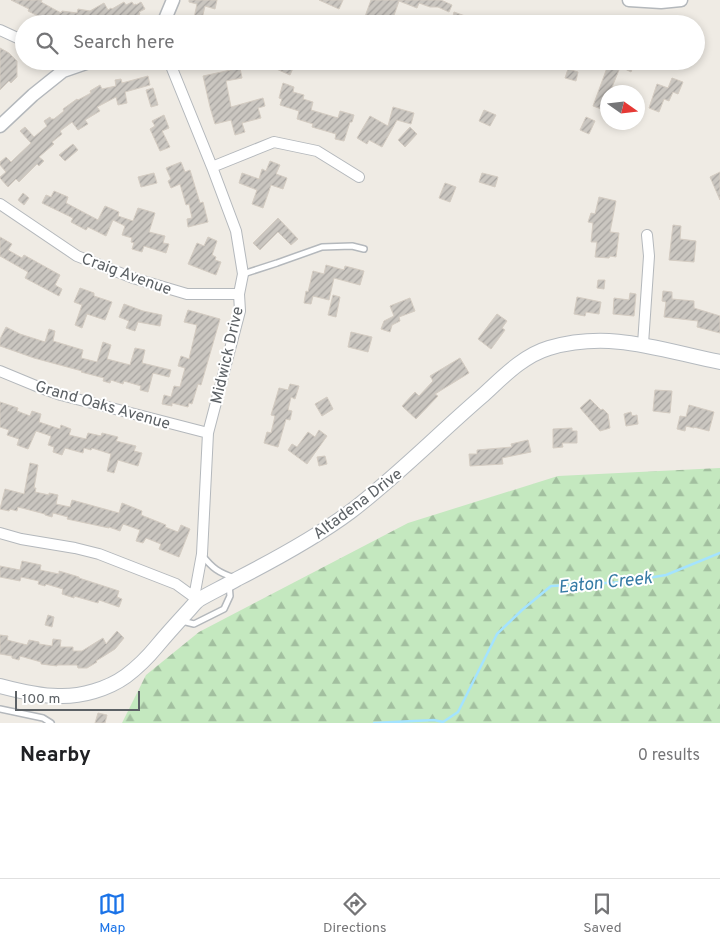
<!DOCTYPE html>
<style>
body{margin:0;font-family:Overpass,sans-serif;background:#f2f2f2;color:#202124}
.compass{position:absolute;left:600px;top:85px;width:45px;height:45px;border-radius:50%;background:#fff;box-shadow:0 2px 8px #0003;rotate:104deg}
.scale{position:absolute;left:15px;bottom:12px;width:125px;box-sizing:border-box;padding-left:5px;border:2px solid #5c6165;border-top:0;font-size:14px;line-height:18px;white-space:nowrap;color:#5c6165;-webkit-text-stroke:4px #fff;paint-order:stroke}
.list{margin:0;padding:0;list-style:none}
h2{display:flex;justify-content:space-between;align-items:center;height:65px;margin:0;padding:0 20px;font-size:21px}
h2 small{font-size:16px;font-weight:400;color:#757577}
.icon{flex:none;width:28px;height:28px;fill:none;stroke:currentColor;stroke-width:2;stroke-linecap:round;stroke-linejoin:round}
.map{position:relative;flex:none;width:720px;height:723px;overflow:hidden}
.search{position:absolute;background:#fff;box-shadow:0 2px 8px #0003;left:15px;right:15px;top:15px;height:55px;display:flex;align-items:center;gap:12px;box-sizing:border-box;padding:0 18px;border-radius:28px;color:#757577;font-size:19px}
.sheet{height:155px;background:#fff}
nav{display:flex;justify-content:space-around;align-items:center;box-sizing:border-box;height:70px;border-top:1px solid #e0e0e0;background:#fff;font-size:14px;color:#757577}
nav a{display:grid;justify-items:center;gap:2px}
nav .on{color:#1a73e8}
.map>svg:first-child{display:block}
</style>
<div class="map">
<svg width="720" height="723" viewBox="0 0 720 723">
<defs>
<pattern id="forest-firs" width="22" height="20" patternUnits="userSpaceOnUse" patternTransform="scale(1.25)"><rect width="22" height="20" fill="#c4e8bf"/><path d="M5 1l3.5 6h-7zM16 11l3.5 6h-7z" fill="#a2bf9f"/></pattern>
<pattern id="building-hatch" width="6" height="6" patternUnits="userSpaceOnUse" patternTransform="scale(1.25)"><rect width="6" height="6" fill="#cac6c0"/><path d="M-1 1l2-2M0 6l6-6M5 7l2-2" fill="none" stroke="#a7a4a0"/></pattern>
</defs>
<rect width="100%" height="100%" fill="#efebe4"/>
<path fill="url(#forest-firs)" d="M720,468V723H122L146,675L199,632L408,523L558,476Z"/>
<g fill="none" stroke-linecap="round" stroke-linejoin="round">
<path stroke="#a4e3ff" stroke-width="2.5" d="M374,723L434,720L443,722L458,712L497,634L522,610L551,586L624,582L666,575L720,553"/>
</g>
<path fill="url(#building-hatch)" stroke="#d4ccc2" d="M11,0H42L41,2L61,13L62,11L77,13L78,9L90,11L104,3L108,10L111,8L112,9L124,2L126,5L132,2L134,5L136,4V5L141,2L145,9L139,12L140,14L126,23L124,19L115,24H47L48,21L28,11L29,9Z
M189,0H217L215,9L205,6L202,19L194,18L197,4L189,2Z
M319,0H343L339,9Z
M371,0H441L452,5L449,12L438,7H430L419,3L417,8L399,1L391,24H385L373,20L372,24H368L363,22Z
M454,12L468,17L466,24H451Z
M0,48L9,53L17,61V77L11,83L9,81L0,90Z
M276,61H281L294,66L290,75L274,68Z
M625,61H635L631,72L623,68Z
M608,65L619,70L610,92H608V100L604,110L593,106Z
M240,68L242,78L226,81L231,107L263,98L265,106L258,108L261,118L242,123L245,132L235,135L231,120L215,124L210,107L203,76Z
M568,69L578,72L576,81L565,78Z
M148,76L150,85L125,92L127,103L118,105L116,97L97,107L100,111L85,120L88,124L78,130L72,122L60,131L62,134L52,142L54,144L39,157L44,161L39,166L37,164L19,182L16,179L8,187L0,178V177L6,172L0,165V162L6,157L11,162L31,143L20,131L25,127L34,137L47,126L44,121L50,117L51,119H54L64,111L63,109L77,99L78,100L91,93L90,91L100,85L102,89L116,86L115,80L121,79L122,83Z
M672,78L683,82L678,94L673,92L669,101L664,99L659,112L649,108L657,84L668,88Z
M283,83L294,87L293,92L304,95L303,99L313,102L311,110L338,118L340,111L354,115L352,122H350L344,141L335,139L336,134L312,127L313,124L297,119L299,111L280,105L282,99L279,98Z
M153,88L158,105L151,107L146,90Z
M393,107L414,113L411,124L397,120L382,147L369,140L367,144L357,138L370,116L388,126Z
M484,110L496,115L490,126L479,121Z
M164,115L169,128L162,131L170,147L160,151L150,129L155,126L152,121Z
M586,117L595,121L589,134L580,130Z
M410,127L417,134L405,147L398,140Z
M73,144L78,150L65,161L59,155Z
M270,161L280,165L276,174L287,178L283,189L271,185L263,208L252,204L257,190L239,183L242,173L259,179L262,169L266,171Z
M181,162L185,172L190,170L200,203L203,202L208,222L188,227L187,219L192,218L189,204L186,205L180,184L171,188L168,181L171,179L166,168Z
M720,172V200L710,177Z
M154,173L157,183L141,187L138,177Z
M482,173L498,177L495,187L479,182Z
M445,183L456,187L450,202L439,198Z
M54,191L68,197L66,203L98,220L105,206L119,212L118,216L133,221L138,208L155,213L149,232L165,236L163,243L169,244L166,253L144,246L142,252L132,249L134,243L131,242L132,238L122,235L125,226L113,220L106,236L88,227L86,230L71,222L73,218L42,203L46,195L51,197Z
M23,193L29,198L24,205L18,200Z
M599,197L616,201L610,232L619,233L616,257L610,256L609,258L595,257L597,242H591L593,223L588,222L591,213L595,214Z
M278,218L298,239L291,245L278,232L260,250L253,243Z
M673,225L681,226L680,239L696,241L694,262L669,260Z
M0,237L12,244L8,250L22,258L24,255L60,275L55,285L62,289L59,296L25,278L28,272L0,256Z
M208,237L217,241L212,255L216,257L215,260L221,262L216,275L188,264L197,243L204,246Z
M326,265L344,270L345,266L364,271L360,285L334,278L329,300L313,296L311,304L304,303L306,291L308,292L313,271L324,274Z
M598,280H605L604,289L597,288Z
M80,288L94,293V296L112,302L105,320L87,314L82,328L75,325L82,305L74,302Z
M663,291L672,292V299L694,301V308L720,316V333L697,327L698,321L664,317L666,302L662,301Z
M630,293L636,294L634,316L613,314L614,298L629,300Z
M333,295L340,297L336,317L328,315Z
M577,297L601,302L599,314L586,312L585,316L574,314Z
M410,298L415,311L399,317L400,321L392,325L390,332L381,329L384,321L394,316L390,306Z
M124,304L143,311L162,315L160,326L138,322L135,331L126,328L129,321L119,317Z
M188,310L220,319L201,385L198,384L192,404L189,403L188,407L172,403V406L162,404L164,395L171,397L174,386L180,387L185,368L178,366L181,356L189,359L197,325L184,322Z
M497,314L507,321L502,328L505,330L491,349L478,339Z
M6,327L20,334L45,342L49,329L55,331L53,341L83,350L81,358L97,362L103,342L111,345L107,359L130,365L135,348L145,350L142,363L171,370L169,377L153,373L148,392L140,390L141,386L124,381L123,384L111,380L110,383L103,381L104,378L81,372L82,371L34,358L0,346V339Z
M351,332L372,337L368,352L348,347Z
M460,358L469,373L435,394L438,396L416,419L402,406L415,392L419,396L433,381L430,376Z
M290,384L299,386L295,399L291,397L288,410L292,411L290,420L286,419L278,447L264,443L267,432L271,433L275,416L271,415L279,388L288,390Z
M655,390L672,391L670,413L653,411Z
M327,397L333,409L322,416L315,404Z
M590,399L601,410L603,409L608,414L610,428L600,431L580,408Z
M0,402L18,408L17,411L30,416L32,411L41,414L39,422L60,429L61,425L71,429L69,435L86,439L88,433L101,436L102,433L118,437L116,441L136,446L134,451L142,453L138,466L118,460L114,473L107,471L111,454L92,448L91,450L84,448L83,453L65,448L62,455L53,452L54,447L48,445L51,436L36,431L28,449L17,445L19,439L7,435L9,430L0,427Z
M689,405L714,412L709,431L694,427V428L686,426L685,431L677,429L680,416L686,417Z
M631,412L632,416L637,415L638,424L626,426L624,414Z
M572,428V431H577V443H562L563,447L553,448V429Z
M319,430L327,436L307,464L288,450L292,444L297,447L308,432L315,437Z
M528,440L531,452L502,458L503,464L470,466L469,454H477V450L512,447L511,444Z
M325,456L327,464L319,466L317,457Z
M30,463L38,465L34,488H36L35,492L49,495V493L58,495L56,504L70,507L72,500L119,513L122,503L142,511L141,515L166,525L165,527L178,532L181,525L190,529L179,557L159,549L161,544L146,538L143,543L136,541L140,530L123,524L120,531L109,527V528L67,519L68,517L53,513L52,517L45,515V514L18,507L17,511L10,509L9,511L0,509L5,489L24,494Z
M22,561L41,565L40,570L59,574V571L79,577V578L119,591L117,597L122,599L119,607L99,600L98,603L74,596V598L62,594L63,589L46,584L45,586L38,584L39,581L21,577L20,581L0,577V566L20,570Z
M48,615L54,617L52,627L45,625Z
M117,631L124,638L115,649L96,661L97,662L87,668H78L77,665H57V666L41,664V662L20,656L19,660L12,658V656L0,654V635L8,636L7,640L27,645L29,640L39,642V644L52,646L53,639L61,640L60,647H73V651H82L103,638L106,644Z
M98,713L107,715L105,723H95Z"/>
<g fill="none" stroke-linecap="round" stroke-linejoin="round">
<g stroke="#b4b8bc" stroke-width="8">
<path id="service" d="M243,274L277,263L322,247L352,246L364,249
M202,555C212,568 219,573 235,578
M182,621L194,624L224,609L230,596L229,584
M0,709L43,718L51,723"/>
</g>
<g stroke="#b4b8bc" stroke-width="12">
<path id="minor" d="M0,30L24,41
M55,61L63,71
M169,61L212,167L236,231L243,274L239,294L240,311L208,433L202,554L195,592L198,600
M212,167L274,142L317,151L359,177
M0,204L77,256L133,278L187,294H239
M643,344L649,256L647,235
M0,371L41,388L61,395L208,433
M0,533L21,539L75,548L99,554L176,584L198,600"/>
</g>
<g stroke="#b4b8bc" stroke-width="15">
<path id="tertiary" d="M629,0L661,2L681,0
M163,24L173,0
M0,126L33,95L63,71L92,61"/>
</g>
<g stroke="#b5babf" stroke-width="16">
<path id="secondary" d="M0,686C19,691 39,696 58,696C81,697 108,689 126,676C138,667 148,657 157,646C167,634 177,623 188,611C192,607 195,602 200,599C212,592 225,586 237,579C276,559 315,538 350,512C396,477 437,435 481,397C501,379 522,356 549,348C611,330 660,350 720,362"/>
</g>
<use href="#service" stroke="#fff" stroke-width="5"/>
<use href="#minor" stroke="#fff" stroke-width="10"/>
<use href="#tertiary" stroke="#fff" stroke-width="12"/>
<use href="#secondary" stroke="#fff" stroke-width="14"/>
</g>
<g text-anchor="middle" stroke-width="4" stroke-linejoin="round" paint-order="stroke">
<g font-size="16" fill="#5c6165" stroke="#fff">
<text transform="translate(127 273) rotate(20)" y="6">Craig Avenue</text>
<text transform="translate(226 355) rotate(-77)" y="6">Midwick Drive</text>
<text transform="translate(103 404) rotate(16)" y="6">Grand Oaks Avenue</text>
<text transform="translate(357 503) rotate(-37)" y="6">Altadena Drive</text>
</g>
<g font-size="18" font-style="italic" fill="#367ba5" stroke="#fff">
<text transform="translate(605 582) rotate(-6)" y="6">Eaton Creek</text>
</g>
</g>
</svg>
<svg class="compass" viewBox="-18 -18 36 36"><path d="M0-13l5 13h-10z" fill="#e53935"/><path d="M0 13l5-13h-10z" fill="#757577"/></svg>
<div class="scale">100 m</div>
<div class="search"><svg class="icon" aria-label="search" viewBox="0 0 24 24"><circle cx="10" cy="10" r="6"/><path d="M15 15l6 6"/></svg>Search here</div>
</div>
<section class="sheet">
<h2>Nearby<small>0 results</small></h2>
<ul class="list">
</ul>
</section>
<nav>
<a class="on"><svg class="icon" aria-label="map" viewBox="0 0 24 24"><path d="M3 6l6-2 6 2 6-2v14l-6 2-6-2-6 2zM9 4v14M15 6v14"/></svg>Map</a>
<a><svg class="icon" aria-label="directions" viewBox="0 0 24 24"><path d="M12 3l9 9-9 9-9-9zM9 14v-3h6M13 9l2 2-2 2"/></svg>Directions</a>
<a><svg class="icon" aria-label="saved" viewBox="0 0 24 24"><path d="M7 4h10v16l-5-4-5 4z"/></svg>Saved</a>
</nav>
